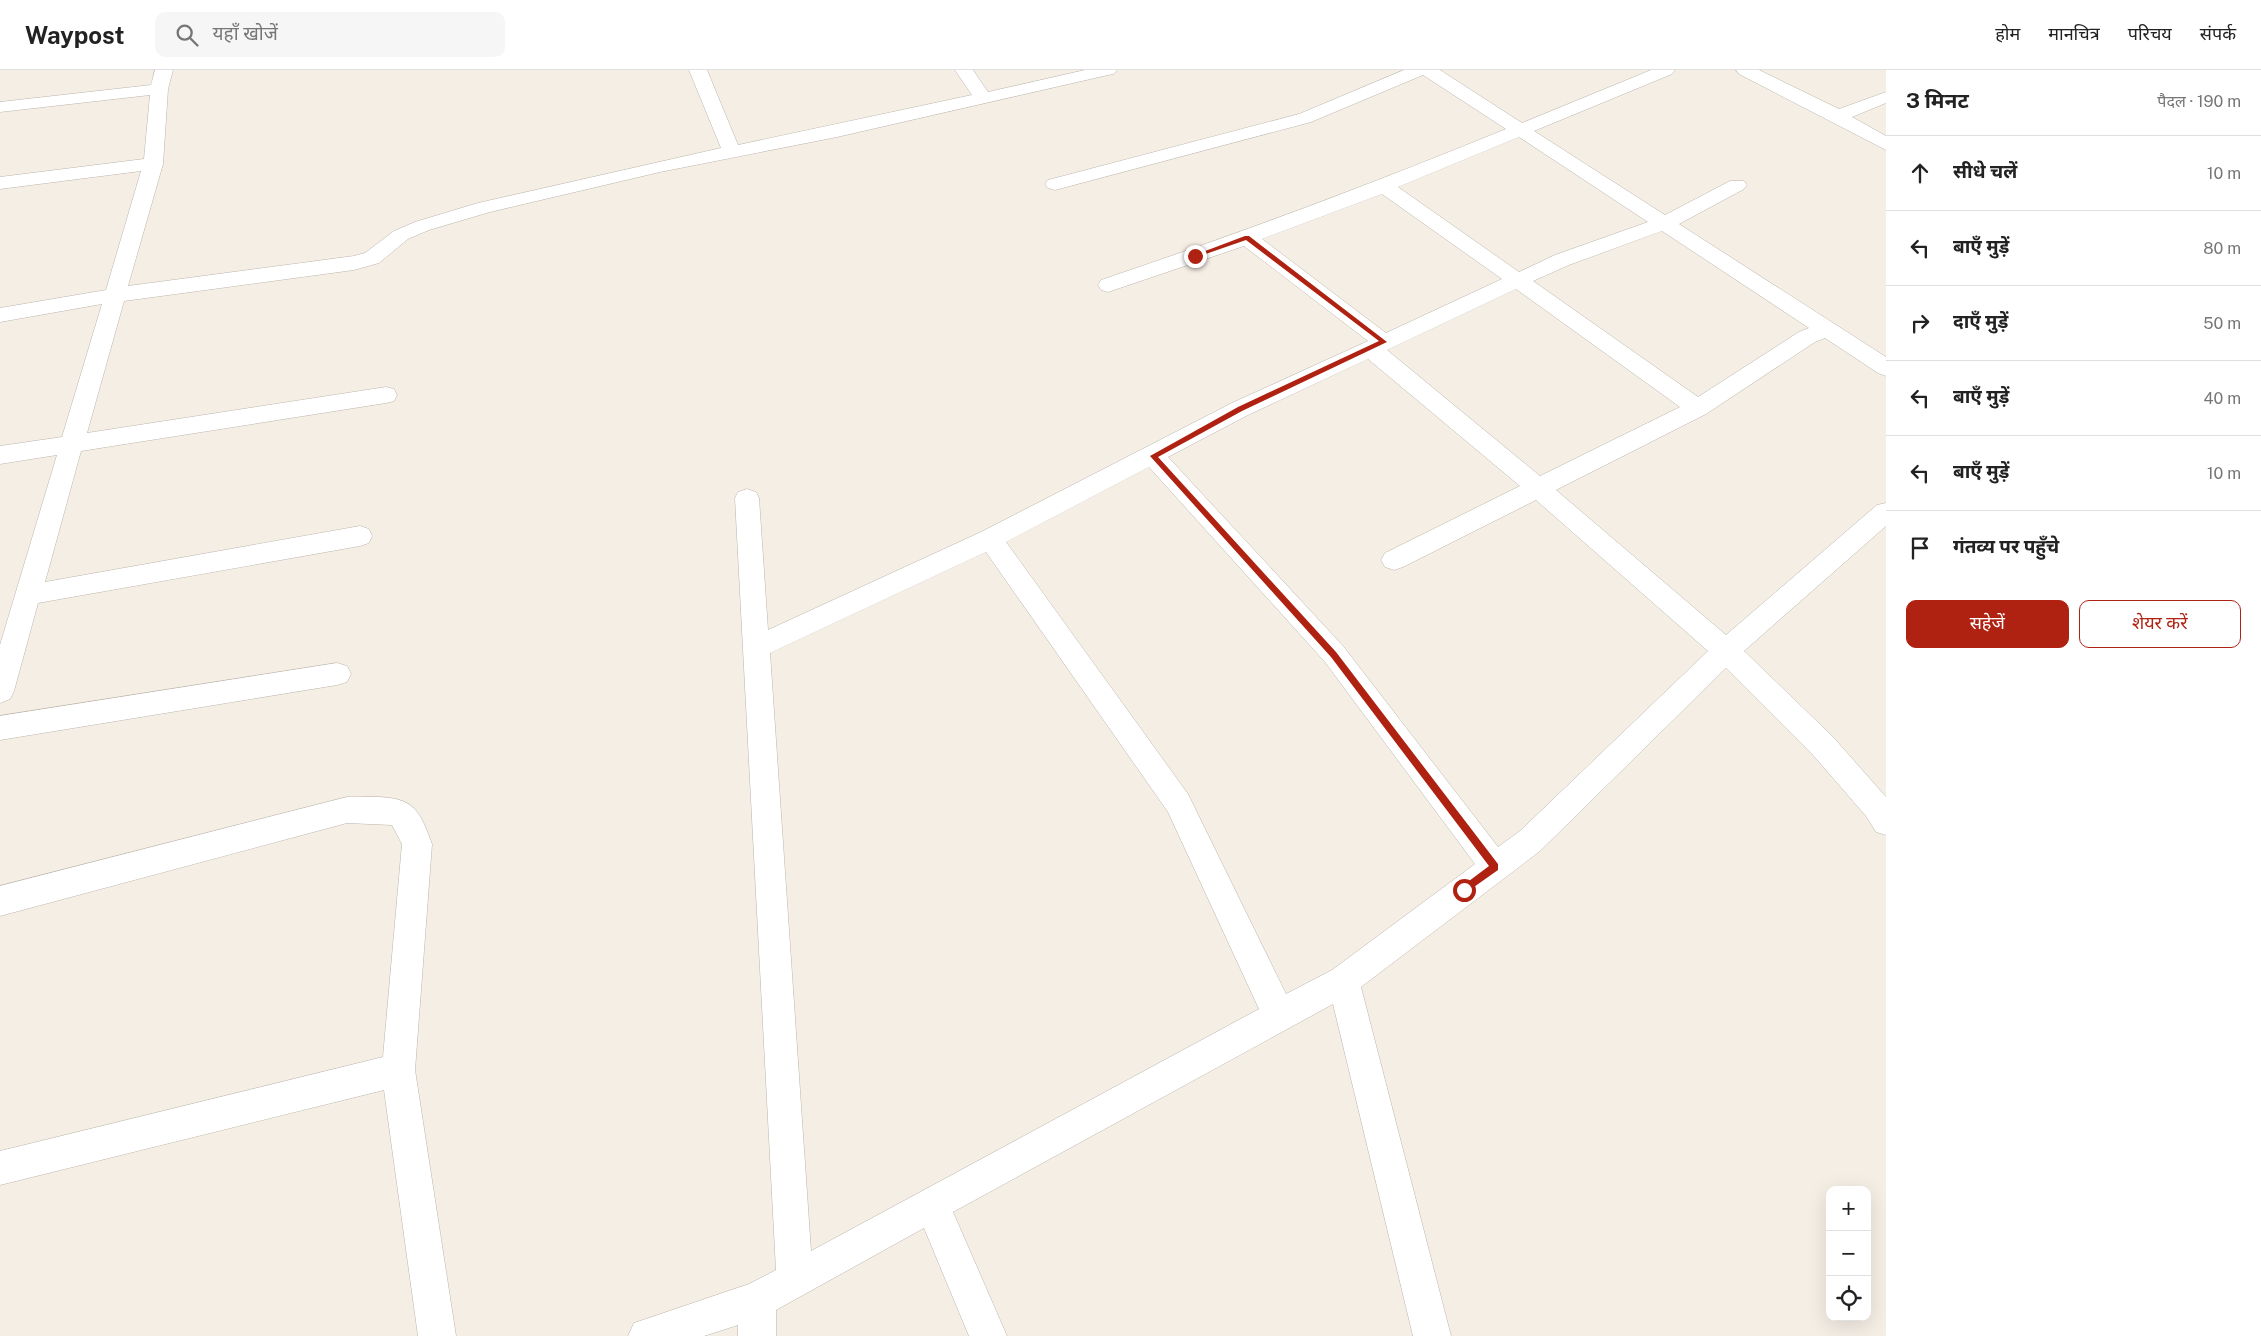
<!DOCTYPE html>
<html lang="hi">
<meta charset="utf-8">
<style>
body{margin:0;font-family:"Public Sans","Noto Sans Devanagari",sans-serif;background:#f6f6f6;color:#222}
.controls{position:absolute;right:15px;bottom:15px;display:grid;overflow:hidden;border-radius:10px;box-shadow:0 5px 20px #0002}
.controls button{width:45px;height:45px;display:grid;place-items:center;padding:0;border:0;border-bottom:1px solid #e0e0e0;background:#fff;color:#222;font:25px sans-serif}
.stop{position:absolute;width:15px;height:15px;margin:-11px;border:4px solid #af2111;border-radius:50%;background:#fff}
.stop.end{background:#af2111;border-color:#fff;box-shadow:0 1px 5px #0008}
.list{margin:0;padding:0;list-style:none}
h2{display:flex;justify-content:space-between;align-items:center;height:65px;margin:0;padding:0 20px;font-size:21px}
h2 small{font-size:16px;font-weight:400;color:#767676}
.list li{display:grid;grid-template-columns:32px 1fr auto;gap:15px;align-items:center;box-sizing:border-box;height:75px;padding:0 20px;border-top:1px solid #e0e0e0}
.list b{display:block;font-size:19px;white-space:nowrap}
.list em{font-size:16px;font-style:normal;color:#767676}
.actions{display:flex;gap:10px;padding:15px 20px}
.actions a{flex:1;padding:11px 0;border:1px solid #af2111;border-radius:10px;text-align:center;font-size:18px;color:#af2111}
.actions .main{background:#af2111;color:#fff}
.icon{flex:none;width:28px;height:28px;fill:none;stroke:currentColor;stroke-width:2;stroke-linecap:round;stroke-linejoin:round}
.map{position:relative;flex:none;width:1886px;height:1266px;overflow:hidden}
header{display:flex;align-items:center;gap:30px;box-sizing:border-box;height:70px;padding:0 25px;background:#fff;border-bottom:1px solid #e0e0e0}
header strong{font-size:24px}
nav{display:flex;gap:28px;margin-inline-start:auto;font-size:18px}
.search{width:350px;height:45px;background:#f6f6f6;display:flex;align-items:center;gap:12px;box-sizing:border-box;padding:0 18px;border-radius:10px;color:#767676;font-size:19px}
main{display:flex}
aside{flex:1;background:#fff}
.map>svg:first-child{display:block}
</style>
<header>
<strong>Waypost</strong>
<div class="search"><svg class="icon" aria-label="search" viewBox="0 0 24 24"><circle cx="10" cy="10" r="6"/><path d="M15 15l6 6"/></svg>यहाँ खोजें</div>
<nav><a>होम</a><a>मानचित्र</a><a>परिचय</a><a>संपर्क</a></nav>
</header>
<main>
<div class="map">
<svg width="1886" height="1266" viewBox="0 0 1886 1266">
<rect width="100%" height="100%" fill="#f5eee5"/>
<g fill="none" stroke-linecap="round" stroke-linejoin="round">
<g stroke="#bbb5ac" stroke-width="1">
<path id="minor" d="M155,0H173L168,19L163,94L128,216L354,186L365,183L394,161L415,152L478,133L721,78L689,0H707L738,75L972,25L955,0H973L988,22L1085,0H1117L1114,4L1108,5L837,67L660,102L490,142L429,160L408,169L379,193L354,200L124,231L87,363L386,317L394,319L397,325L394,331L386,333L81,381L45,512L360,456L369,459L372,466L369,473L360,476L38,533L14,621L10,629L0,633V575L57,385L0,394V376L62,367L102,234L0,252V238L106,220L141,101L0,119V107L144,89L150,25L0,42V32L151,15Z
M1404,0H1440L1522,53L1651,0H1675L1672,4L1534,61L1665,145L1730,111H1744L1747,115L1744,119L1679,154L1886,287V306L1878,303L1825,268L1815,272L1706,344L1556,420L1726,565L1877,435L1886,433V456L1744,581L1833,667L1886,727V765L1876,762L1866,746L1813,685L1726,598L1540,781L1361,917L1451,1266H1413L1333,934L953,1142L1007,1266H969L924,1158L776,1240V1266H738V1255L704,1266H628L634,1253L749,1214L776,1200L735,428L738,422L747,419L756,422L759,428L768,560L981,462L1232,333L1368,271L1244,176L1108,222L1101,220L1098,215L1101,210C1238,164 1372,114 1506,59L1423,5L1311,52L1055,120L1048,118L1045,114L1048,110L1299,44ZM1519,67L1648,152L1555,185L1519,202L1398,117ZM1382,124L1502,209L1386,263L1262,169ZM1662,161L1809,258L1799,262L1698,327L1533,211L1569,195ZM1516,219L1680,337L1540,406L1387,280ZM1368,289L1520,416L1385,483L1381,490L1385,497L1394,500L1403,497L1536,430L1708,581L1520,761L1498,777L1343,576L1168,387L1248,345ZM1149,397L1325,592L1475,794L1332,900L1286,924L1188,724L1006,472ZM986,482L1168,742L1259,939L811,1181L770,583Z
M1736,0H1759L1839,39L1886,22V33L1852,47L1886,66V80L1739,4Z
M337,593L347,596L351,604L347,612L337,615L0,670V646Z
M347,727C369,728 403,722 417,742C424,751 428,764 432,774L415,1000L456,1266H418L384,1020L0,1115V1081L383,987L402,774L392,755L347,753L0,846V816Z"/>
</g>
<use href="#minor" fill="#fff" fill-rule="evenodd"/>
</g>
<path fill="#af2111" d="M1245,166H1249L1387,272L1242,341L1158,387L1336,582L1498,794V800L1464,824L1461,823V817L1489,796L1331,587L1150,386L1238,337L1379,271L1246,170L1197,187L1192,186Z"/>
</svg>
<div class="controls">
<button>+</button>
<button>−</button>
<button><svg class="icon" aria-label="locate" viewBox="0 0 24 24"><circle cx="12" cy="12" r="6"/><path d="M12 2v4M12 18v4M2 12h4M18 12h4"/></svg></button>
</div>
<div class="stop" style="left:1464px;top:820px"></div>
<div class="stop end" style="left:1195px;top:186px"></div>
</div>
<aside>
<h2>3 मिनट<small>पैदल · 190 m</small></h2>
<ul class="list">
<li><svg class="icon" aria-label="ahead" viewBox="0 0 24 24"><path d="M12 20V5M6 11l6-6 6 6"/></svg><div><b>सीधे चलें</b></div><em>10 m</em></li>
<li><svg class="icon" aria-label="left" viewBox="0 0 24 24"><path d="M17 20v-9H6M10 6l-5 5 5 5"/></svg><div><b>बाएँ मुड़ें</b></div><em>80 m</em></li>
<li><svg class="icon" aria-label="right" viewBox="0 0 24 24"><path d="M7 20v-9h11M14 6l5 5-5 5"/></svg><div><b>दाएँ मुड़ें</b></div><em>50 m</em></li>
<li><svg class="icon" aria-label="left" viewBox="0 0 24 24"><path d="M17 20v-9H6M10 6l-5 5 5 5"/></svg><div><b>बाएँ मुड़ें</b></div><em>40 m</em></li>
<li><svg class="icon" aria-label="left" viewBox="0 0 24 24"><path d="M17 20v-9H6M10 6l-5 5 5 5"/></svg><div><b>बाएँ मुड़ें</b></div><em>10 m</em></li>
<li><svg class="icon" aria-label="arrive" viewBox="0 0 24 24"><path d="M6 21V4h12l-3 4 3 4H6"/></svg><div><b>गंतव्य पर पहुँचे</b></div></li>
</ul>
<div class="actions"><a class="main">सहेजें</a><a>शेयर करें</a></div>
</aside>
</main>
